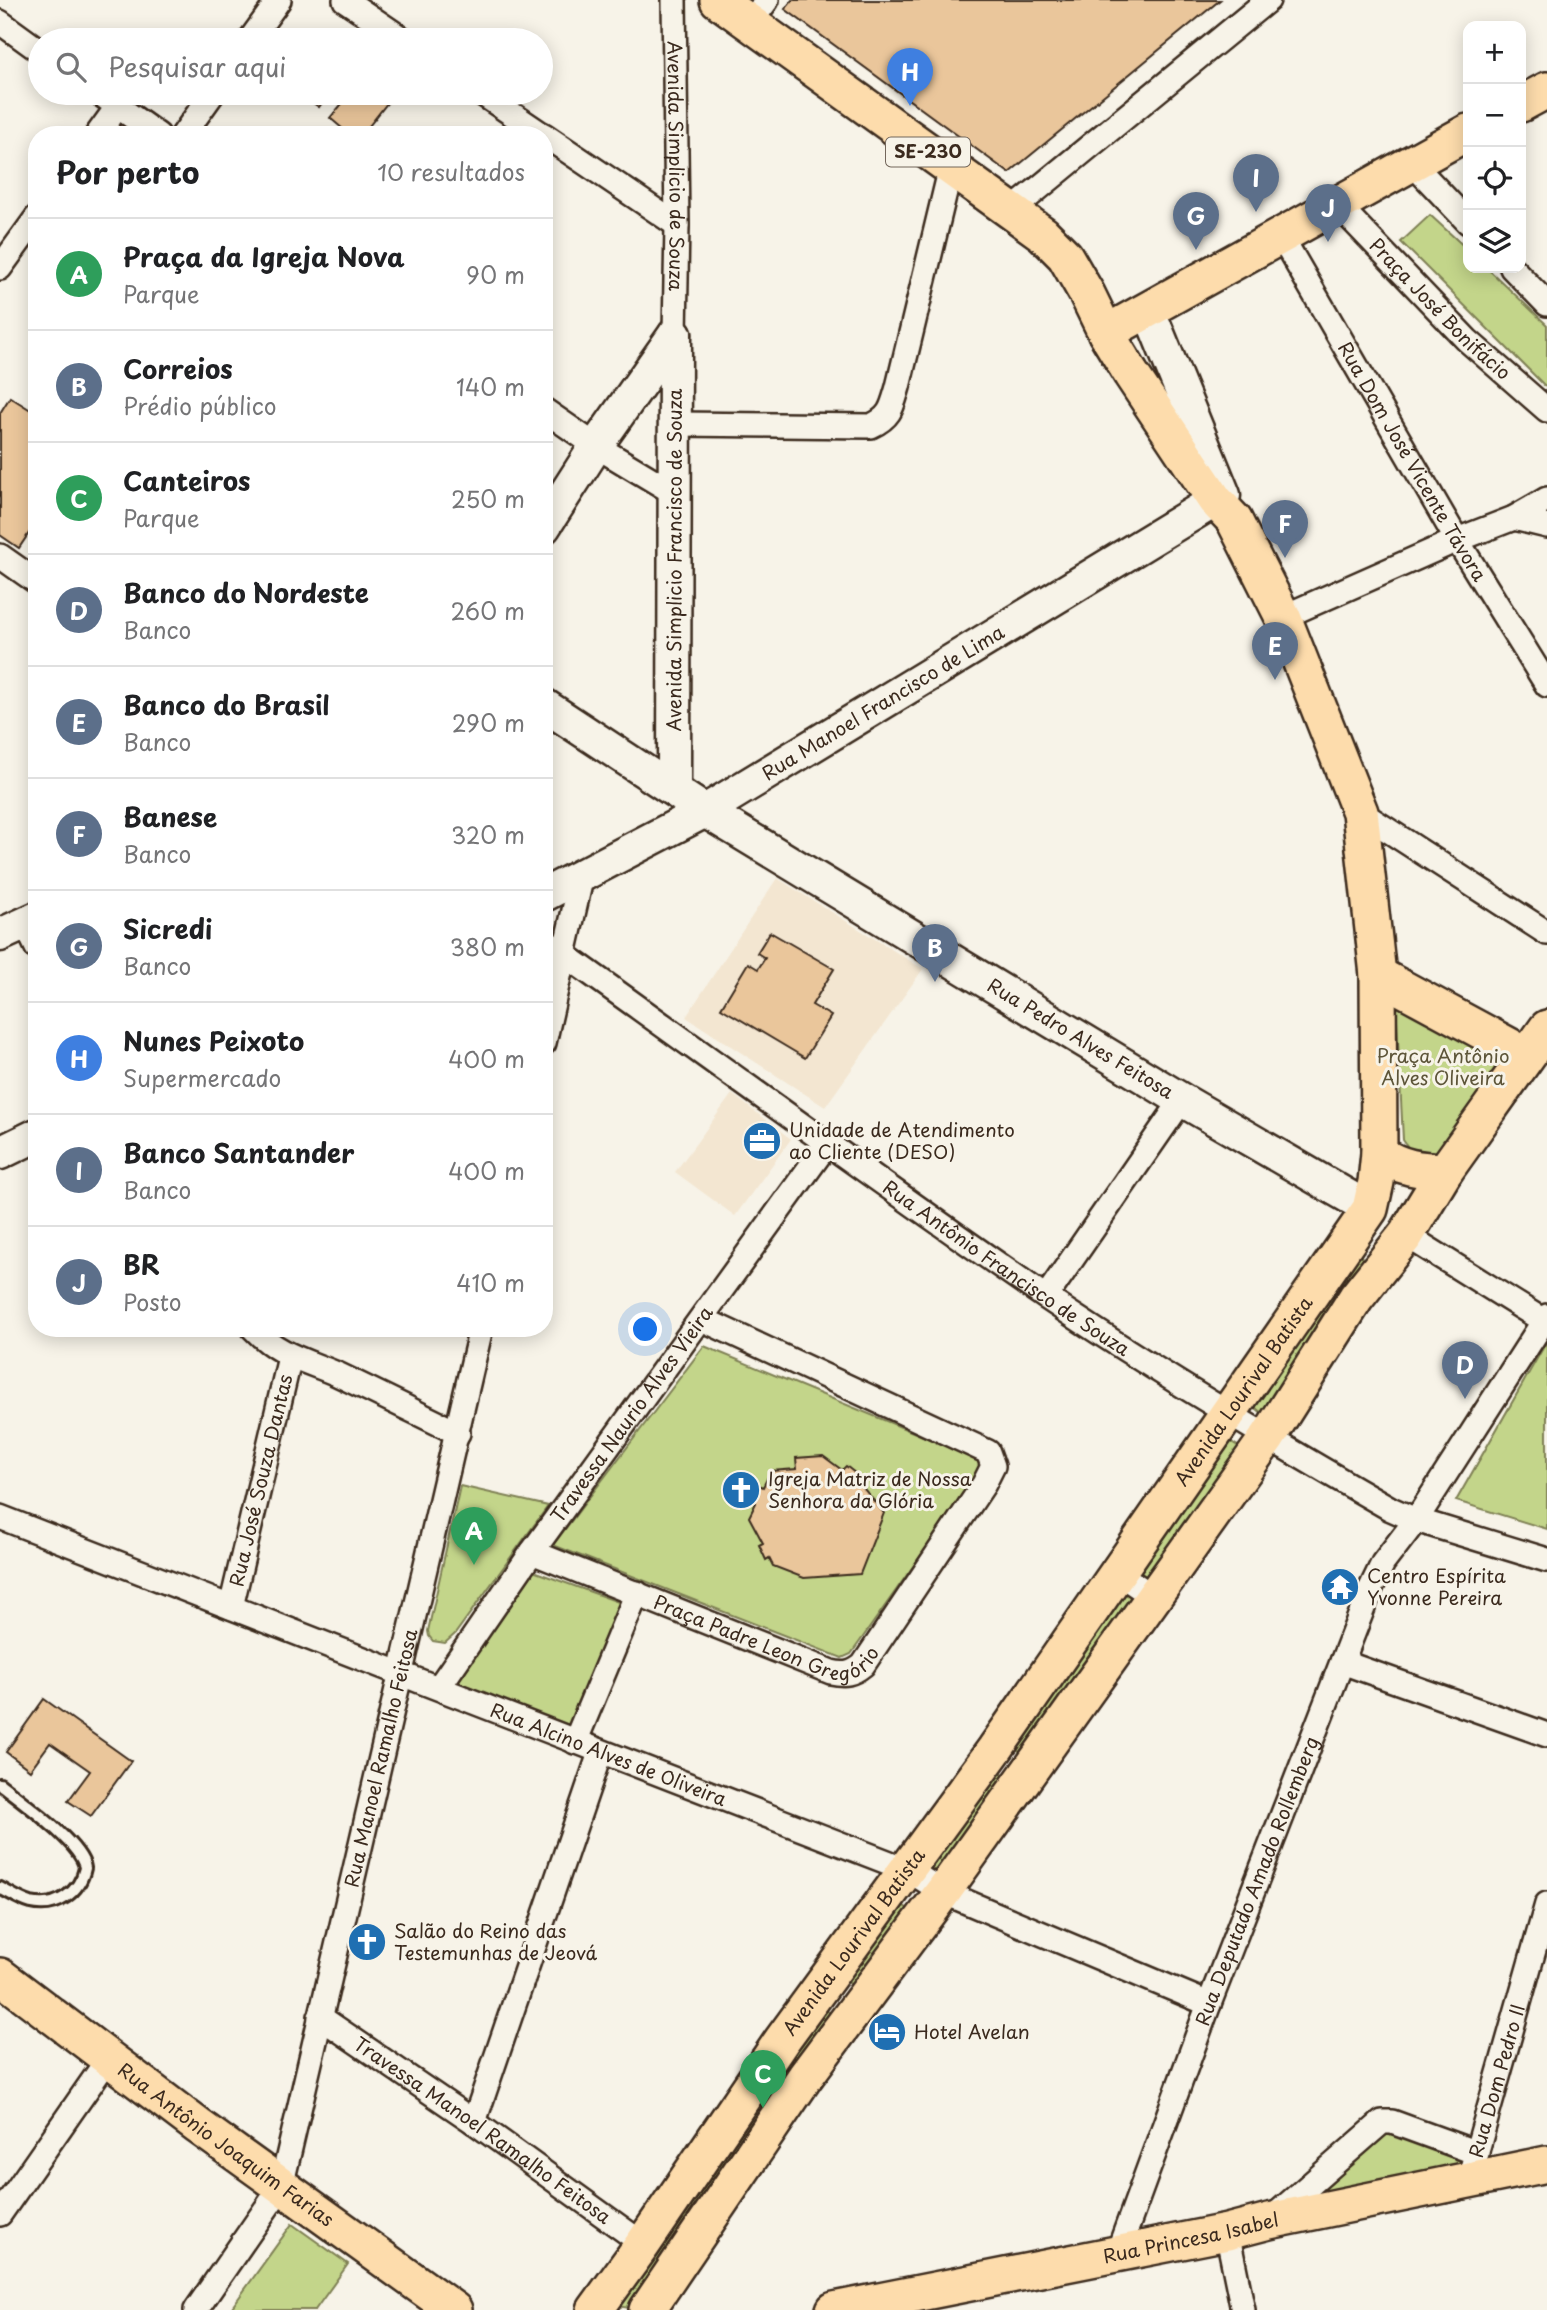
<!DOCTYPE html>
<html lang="pt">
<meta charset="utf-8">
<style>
body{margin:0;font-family:"Playpen Sans",sans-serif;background:#f6f6f6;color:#202124}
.controls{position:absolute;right:21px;top:21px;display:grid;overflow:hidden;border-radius:14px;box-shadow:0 4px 18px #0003}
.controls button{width:63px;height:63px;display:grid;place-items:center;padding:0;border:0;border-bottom:2px solid #e0e0e0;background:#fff;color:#202124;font:35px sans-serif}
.you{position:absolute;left:646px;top:1330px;width:24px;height:24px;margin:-18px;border:5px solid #fff;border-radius:50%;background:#1a73e8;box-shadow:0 0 0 10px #1a73e833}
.badge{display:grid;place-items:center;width:46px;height:46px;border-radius:50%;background:#2563eb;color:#fff;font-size:23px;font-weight:700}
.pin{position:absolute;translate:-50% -58px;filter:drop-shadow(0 2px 4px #0008)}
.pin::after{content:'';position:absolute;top:37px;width:24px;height:21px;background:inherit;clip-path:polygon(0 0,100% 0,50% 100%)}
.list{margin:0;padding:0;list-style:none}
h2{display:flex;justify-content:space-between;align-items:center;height:91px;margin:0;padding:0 28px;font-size:30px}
h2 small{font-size:23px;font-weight:400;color:#757577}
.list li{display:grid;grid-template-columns:46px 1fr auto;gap:21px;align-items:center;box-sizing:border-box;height:112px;padding:0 28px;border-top:2px solid #e0e0e0}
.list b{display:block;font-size:26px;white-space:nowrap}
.list p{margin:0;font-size:23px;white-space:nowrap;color:#757577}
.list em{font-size:23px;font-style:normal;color:#757577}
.icon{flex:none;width:38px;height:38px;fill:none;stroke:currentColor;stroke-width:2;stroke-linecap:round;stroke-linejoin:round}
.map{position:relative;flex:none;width:1547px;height:2310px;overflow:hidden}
.search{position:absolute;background:#fff;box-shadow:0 4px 18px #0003;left:28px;top:28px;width:525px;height:77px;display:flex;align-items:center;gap:18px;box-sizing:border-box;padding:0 24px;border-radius:38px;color:#757577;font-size:26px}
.panel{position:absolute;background:#fff;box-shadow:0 4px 18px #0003;left:28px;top:126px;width:525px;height:1211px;border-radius:28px}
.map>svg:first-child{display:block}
</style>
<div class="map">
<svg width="1547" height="2310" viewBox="0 0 1547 2310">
<rect width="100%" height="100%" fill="#f7f3e8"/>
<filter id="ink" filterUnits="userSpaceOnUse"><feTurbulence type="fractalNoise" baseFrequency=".0143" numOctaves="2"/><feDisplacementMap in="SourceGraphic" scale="14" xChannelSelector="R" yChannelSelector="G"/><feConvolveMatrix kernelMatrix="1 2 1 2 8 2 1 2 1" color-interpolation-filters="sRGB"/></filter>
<g filter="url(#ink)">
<path fill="#f3e6d1" d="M777,878L923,969L825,1107L686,1017Z
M732,1094L791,1139L735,1216L675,1172Z"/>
<path fill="#c3d58a" stroke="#7f8054" stroke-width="2" d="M1430,215L1468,250V268H1487L1547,325V388L1401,242Z
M1396,1000L1500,1060L1435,1157L1410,1150L1403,1140Z
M1356,1253L1374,1266L1263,1414L1250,1403Z
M1547,1341V1529L1456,1501Z
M704,1346L981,1460L984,1466L851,1654L842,1658L553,1545Z
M1225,1438L1241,1448L1149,1579L1132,1568Z
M460,1486L548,1506L455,1634L445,1643L433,1641L429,1636L428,1631Z
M533,1571L624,1604L571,1727L451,1681Z
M1119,1588L1140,1601L1026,1757L1011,1746Z
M993,1767L1012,1779L943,1876L926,1864Z
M896,1900L912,1912L859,1991L839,1975Z
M820,2006L836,2017L634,2309L619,2306Z
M1386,2129L1468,2160L1445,2172L1313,2198L1310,2193Z
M292,2224L348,2264L315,2310H230Z"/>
<path fill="#eac69b" stroke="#3b2a1e" stroke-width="2" d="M792,0H1220L1009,173L785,9Z
M342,26L364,40H331Z
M299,93H329L319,107Z
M351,93H395L362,135H350L330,118Z
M10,397L37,414V521L19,548L0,535V413Z
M770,932L834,969L812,1005L831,1016L805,1058L721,1008L748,963L758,969L765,958L757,953Z
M823,1456L842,1470L846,1466L856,1474L854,1477L884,1513L860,1574L804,1578L773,1566L769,1558L766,1560L759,1545L763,1543L749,1517L756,1503L743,1496L751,1481L763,1487L771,1471L797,1469L796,1458Z
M44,1699L131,1761L91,1816L68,1801L90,1771L50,1743L30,1770L6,1752Z"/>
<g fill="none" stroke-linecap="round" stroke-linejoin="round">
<g stroke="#3b2a1e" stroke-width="16">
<path id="lane" d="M0,1784C20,1800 82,1844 85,1868C80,1892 57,1909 31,1903C20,1900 10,1893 0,1888"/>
</g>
<g stroke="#3b2a1e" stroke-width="28">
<g id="street">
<path d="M345,0L404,40"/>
<path id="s1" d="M674,0L677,225L675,334"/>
<path d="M0,22L40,51"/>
<path d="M750,23L767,0"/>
<path d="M250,40L279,0"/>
<path d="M99,93L158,135"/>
<path d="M481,93L543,135"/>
<path d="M97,135L118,106"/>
<path d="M183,135L213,93"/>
<path d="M544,135L677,225"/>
<path d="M1411,162L1468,222"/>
<path id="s2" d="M1337,204L1467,340L1547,410"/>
<path d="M1012,210L1268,0"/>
<path id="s3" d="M1281,236L1457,540L1547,685"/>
<path d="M0,268L37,217"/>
<path d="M1512,268L1547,304"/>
<path d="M544,410L596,446L676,494"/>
<path d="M676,424L871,426C891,417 892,407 898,387L951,167"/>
<path d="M1514,518L1547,526"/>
<path d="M0,556L37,582"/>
<path d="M1283,617L1457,540L1514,518L1547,499"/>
<path d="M1360,812L1547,933"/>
<path d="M25,923L37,948"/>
<path id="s4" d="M544,940C711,1059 875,1180 1044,1296C1156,1372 1274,1442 1391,1509L1416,1520L1547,1560"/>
<path d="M544,1043L582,875"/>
<path d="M1406,1235L1547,1323"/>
<path d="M1046,1297L1182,1100"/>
<path d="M253,1328C278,1355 304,1360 337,1374C377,1393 417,1413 458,1433"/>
<path id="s5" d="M0,1517C303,1635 604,1754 908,1870L943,1892L1209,2004"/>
<path id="s6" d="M532,1552L831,1672C845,1675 852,1674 863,1665L984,1484L993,1466L988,1452L702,1319"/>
<path d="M1118,1573L1155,1598"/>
<path id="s7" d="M231,1607L290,1357"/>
<path d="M1342,1662L1547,1735"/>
<path id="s8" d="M439,1687L532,1552L827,1144"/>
<path d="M575,1742L637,1593"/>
<path id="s9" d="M320,2017L474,2122L643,2244"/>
<path d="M474,2122L600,1753"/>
<path id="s10" d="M1469,2179L1547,1904"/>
<path d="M0,2214L108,2059"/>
<path d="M1272,2218L1382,2122H1392L1477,2153"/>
<path d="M1227,2232L1243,2310"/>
<path id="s11" d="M1118,2252L1209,2004L1370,1590L1383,1563L1416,1520L1547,1316"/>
<path id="s12" d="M196,2310L281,2187L481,1328"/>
</g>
</g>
<g stroke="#3b2a1e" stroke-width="37">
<g id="secondary">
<path d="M544,527L596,446L675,334"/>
<path id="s13" d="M544,705L705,811L1182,1100L1370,1209"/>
<path id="s14" d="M674,788L675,334"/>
<path id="s15" d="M544,895L705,811L1224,495L1148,309"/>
<path d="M0,935L37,918"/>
<path d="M0,1153L37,1135"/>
</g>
</g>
<g stroke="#3b2a1e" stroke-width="40">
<g id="primary">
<path d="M1521,104L1547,90"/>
<path d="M1106,333L1468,132"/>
<path d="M1378,975L1526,1055"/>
<path d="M1379,1153C1400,1168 1420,1170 1445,1171"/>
<path id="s16" d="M0,1976L198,2126L454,2310"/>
<path id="s17" d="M595,2310L643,2244L782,2040L995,1749L1370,1209L1376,1182L1379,1153L1378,975L1360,812L1283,617L1234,520L1215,500L1131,374L1106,333L1087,294L1065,256L1043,234L718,0"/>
<path d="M647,2310L805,2077L943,1892L1268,1437L1356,1298L1406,1235L1445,1171L1547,1028"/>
<path id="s18" d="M834,2310L1227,2232L1269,2221L1547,2164"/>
</g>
</g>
<use href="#lane" stroke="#f7f3e8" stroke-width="10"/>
<use href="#street" stroke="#f7f3e8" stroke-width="23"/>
<use href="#secondary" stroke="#f7f3e8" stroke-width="32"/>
<use href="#primary" stroke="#fddcac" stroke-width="35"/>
</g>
</g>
<defs>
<g id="office-disc" transform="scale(2.0125)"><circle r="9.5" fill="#1f6fb2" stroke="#f7f3e8"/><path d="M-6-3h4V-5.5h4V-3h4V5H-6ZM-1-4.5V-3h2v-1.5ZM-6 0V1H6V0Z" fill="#fff"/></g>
<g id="church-disc" transform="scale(2.0125)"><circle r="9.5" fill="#1f6fb2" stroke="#f7f3e8"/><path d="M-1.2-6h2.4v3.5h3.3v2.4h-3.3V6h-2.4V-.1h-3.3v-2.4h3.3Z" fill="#fff"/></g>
<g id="temple-disc" transform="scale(2.0125)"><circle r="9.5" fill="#1f6fb2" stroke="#f7f3e8"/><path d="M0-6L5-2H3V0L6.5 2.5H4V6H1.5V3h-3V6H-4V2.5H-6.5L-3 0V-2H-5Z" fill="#fff"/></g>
<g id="hotel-disc" transform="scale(2.0125)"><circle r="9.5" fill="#1f6fb2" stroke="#f7f3e8"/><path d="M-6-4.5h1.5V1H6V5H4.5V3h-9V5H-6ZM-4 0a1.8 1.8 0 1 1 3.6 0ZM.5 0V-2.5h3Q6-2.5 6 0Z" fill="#fff"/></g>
</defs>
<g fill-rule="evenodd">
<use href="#office-disc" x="762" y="1141"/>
<use href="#church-disc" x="741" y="1490"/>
<use href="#temple-disc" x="1340" y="1587"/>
<use href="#church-disc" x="367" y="1942"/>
<use href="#hotel-disc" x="887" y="2032"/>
</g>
<g text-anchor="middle" stroke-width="6" stroke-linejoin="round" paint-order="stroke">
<rect fill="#f7f3e8" stroke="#73665b" stroke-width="2" x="886" y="137.5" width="84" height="29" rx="5"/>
<g font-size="18" font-weight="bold" fill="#3b2a1e">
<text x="928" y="158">SE-230</text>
</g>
<g font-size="19" fill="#3b2a1e" stroke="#f7f3e8">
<text dy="7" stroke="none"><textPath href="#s1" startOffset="166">Avenida Simplicio de Souza</textPath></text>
<text dy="7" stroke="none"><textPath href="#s2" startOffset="147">Praça José Bonifácio</textPath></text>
<text dy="7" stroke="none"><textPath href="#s3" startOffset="261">Rua Dom José Vicente Távora</textPath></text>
<text dy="7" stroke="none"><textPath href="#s14" startOffset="228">Avenida Simplicio Francisco de Souza</textPath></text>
<text dy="7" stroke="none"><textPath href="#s15" startOffset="390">Rua Manoel Francisco de Lima</textPath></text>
<text dy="7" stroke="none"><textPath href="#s13" startOffset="632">Rua Pedro Alves Feitosa</textPath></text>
<text dy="7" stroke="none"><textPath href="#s4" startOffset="567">Rua Antônio Francisco de Souza</textPath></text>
<text dy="7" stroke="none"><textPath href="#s17" startOffset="1125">Avenida Lourival Batista</textPath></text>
<text dy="7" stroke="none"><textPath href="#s8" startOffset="334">Travessa Naurio Alves Vieira</textPath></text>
<text dy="7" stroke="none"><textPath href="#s7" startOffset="130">Rua José Souza Dantas</textPath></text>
<text dy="7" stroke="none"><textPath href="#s6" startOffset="254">Praça Padre Leon Gregório</textPath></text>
<text dy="7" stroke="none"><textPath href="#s5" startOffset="653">Rua Alcino Alves de Oliveira</textPath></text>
<text dy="7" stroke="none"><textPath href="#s12" startOffset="590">Rua Manoel Ramalho Feitosa</textPath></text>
<text dy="7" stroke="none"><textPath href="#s11" startOffset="396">Rua Deputado Amado Rollemberg</textPath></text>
<text dy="7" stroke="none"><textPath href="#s17" startOffset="450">Avenida Lourival Batista</textPath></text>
<text dy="7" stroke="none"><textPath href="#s10" startOffset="102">Rua Dom Pedro II</textPath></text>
<text dy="7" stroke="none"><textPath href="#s9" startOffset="198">Travessa Manoel Ramalho Feitosa</textPath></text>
<text dy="7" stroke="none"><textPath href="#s16" startOffset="282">Rua Antônio Joaquim Farias</textPath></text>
<text dy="7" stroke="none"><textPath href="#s18" startOffset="364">Rua Princesa Isabel</textPath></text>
</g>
<g font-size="19" fill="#5d5539" stroke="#f7f3e8">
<text x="1443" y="1063">Praça Antônio<tspan x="1443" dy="22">Alves Oliveira</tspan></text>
</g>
<g font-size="19" fill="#3b2a1e" stroke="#f7f3e8" text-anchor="start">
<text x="789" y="1137">Unidade de Atendimento<tspan x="789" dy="22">ao Cliente (DESO)</tspan></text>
<text x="768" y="1486">Igreja Matriz de Nossa<tspan x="768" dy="22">Senhora da Glória</tspan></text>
<text x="1367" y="1583">Centro Espírita<tspan x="1367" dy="22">Yvonne Pereira</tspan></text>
<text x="394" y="1938">Salão do Reino das<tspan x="394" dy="22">Testemunhas de Jeová</tspan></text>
<text x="914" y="2039">Hotel Avelan</text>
</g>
</g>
</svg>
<div class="controls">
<button>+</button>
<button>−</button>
<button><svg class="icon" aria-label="locate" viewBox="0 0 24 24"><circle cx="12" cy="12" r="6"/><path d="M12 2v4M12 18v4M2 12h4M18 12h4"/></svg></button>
<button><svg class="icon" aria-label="layers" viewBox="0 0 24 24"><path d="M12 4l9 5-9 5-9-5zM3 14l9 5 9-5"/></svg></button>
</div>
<div class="you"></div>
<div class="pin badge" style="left:474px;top:1565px;background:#2e9e5b">A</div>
<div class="pin badge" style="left:935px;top:982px;background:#5c6f8a">B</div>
<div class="pin badge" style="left:763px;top:2108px;background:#2e9e5b">C</div>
<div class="pin badge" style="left:1465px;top:1399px;background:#5c6f8a">D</div>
<div class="pin badge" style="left:1275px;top:680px;background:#5c6f8a">E</div>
<div class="pin badge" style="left:1285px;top:558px;background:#5c6f8a">F</div>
<div class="pin badge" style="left:1196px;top:250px;background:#5c6f8a">G</div>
<div class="pin badge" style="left:910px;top:106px;background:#3f7fe0">H</div>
<div class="pin badge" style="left:1256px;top:212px;background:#5c6f8a">I</div>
<div class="pin badge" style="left:1328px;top:242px;background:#5c6f8a">J</div>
<div class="search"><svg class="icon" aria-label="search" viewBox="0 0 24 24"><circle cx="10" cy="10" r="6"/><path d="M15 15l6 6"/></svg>Pesquisar aqui</div>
<section class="panel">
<h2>Por perto<small>10 resultados</small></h2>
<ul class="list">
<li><span class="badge" style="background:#2e9e5b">A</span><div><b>Praça da Igreja Nova</b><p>Parque</p></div><em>90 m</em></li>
<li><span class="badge" style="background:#5c6f8a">B</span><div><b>Correios</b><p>Prédio público</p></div><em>140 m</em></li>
<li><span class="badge" style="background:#2e9e5b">C</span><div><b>Canteiros</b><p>Parque</p></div><em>250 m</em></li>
<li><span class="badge" style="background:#5c6f8a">D</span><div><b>Banco do Nordeste</b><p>Banco</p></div><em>260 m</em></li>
<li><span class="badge" style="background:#5c6f8a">E</span><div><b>Banco do Brasil</b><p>Banco</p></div><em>290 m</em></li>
<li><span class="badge" style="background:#5c6f8a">F</span><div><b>Banese</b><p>Banco</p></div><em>320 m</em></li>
<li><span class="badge" style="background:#5c6f8a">G</span><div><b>Sicredi</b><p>Banco</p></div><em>380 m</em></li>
<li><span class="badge" style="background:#3f7fe0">H</span><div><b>Nunes Peixoto</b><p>Supermercado</p></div><em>400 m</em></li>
<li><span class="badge" style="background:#5c6f8a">I</span><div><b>Banco Santander</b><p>Banco</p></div><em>400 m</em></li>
<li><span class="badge" style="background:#5c6f8a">J</span><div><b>BR</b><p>Posto</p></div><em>410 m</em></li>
</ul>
</section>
</div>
